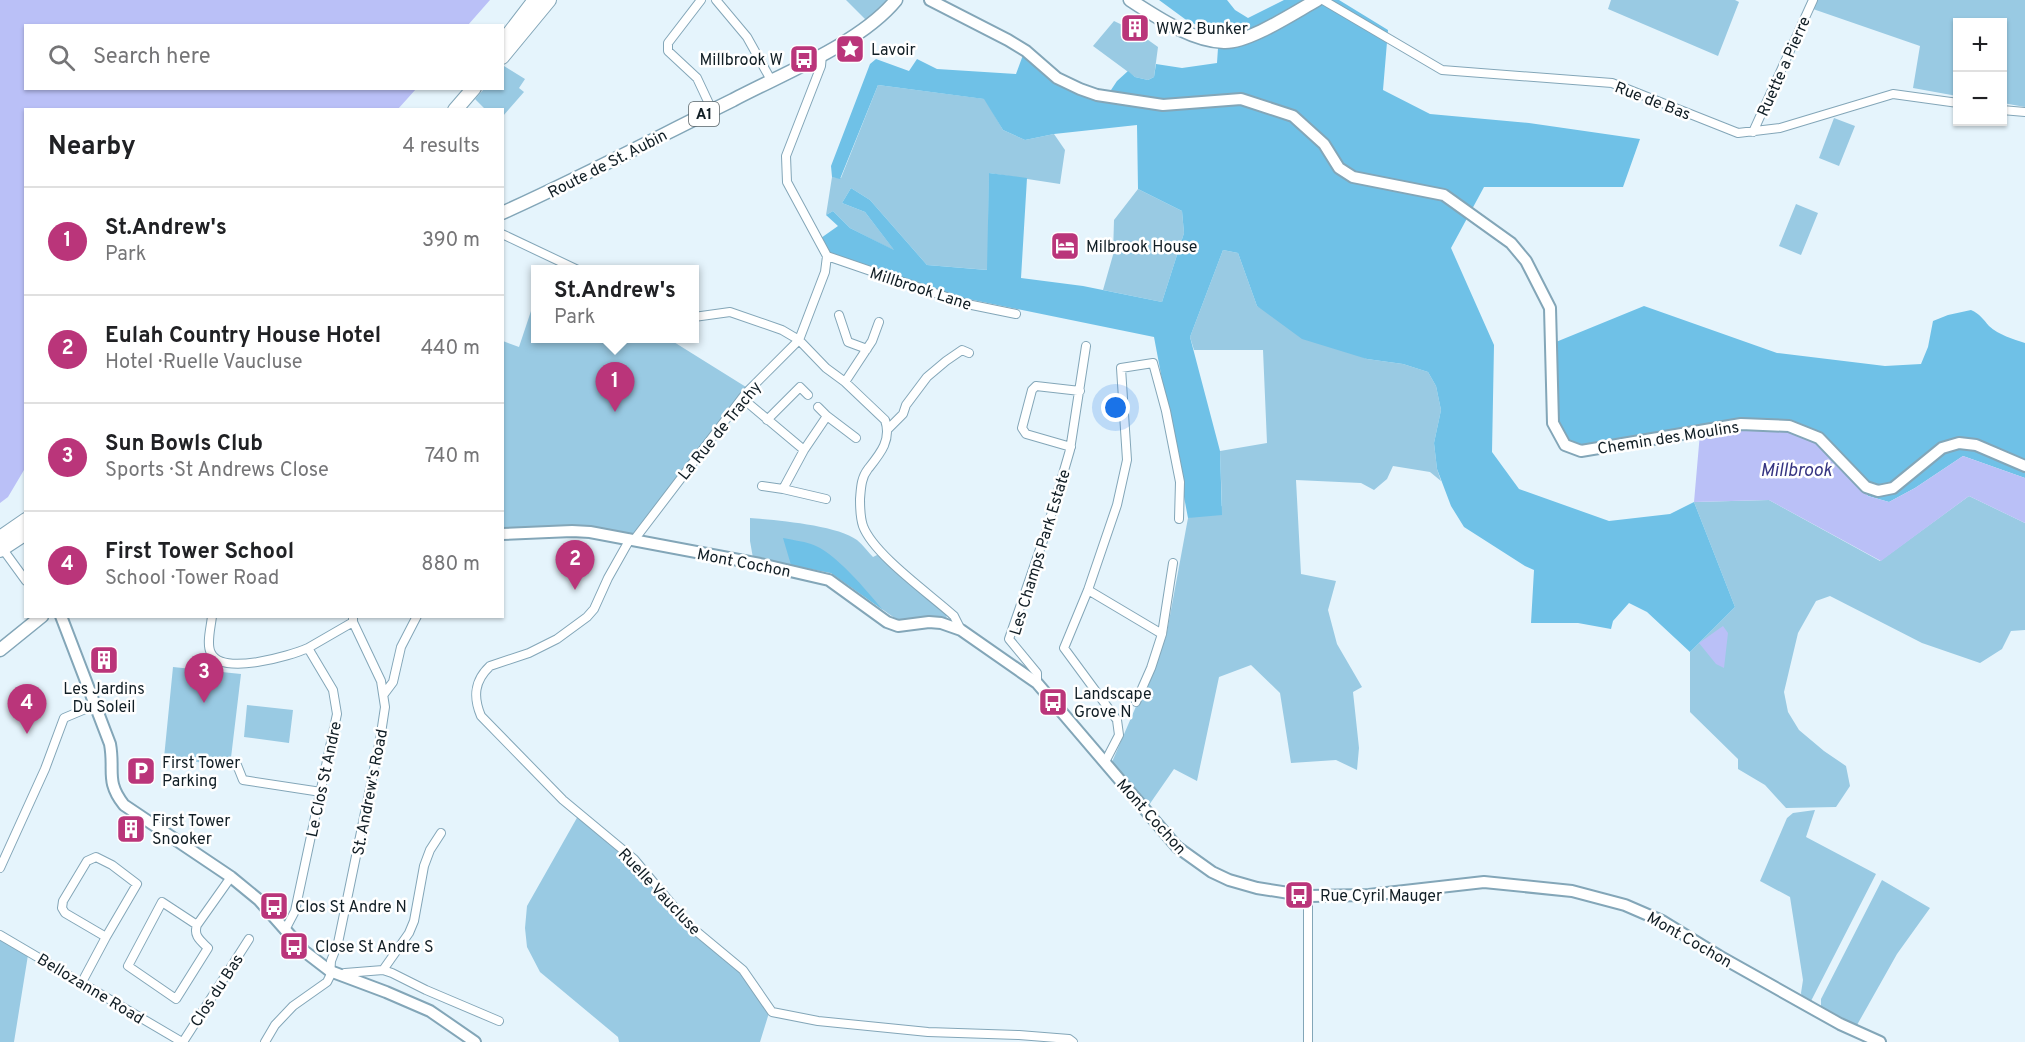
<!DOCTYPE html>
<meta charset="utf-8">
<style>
body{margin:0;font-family:Overpass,sans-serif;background:#f2f2f2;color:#202124}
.controls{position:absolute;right:18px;top:18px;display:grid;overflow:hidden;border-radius:0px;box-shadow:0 2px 4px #0004}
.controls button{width:54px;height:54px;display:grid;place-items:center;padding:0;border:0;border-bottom:2px solid #e0e0e0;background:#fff;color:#202124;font:30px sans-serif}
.you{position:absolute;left:1116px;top:408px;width:21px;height:21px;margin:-15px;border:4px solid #fff;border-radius:50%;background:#1a73e8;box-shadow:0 0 0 9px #1a73e833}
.badge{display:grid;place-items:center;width:39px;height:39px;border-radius:50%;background:#ba357a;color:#fff;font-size:20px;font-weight:700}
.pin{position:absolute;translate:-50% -50px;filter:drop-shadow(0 2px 3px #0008)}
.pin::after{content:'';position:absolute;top:32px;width:21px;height:18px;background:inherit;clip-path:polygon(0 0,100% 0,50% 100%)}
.popup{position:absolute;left:531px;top:265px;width:168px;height:78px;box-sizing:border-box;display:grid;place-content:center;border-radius:0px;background:#fff;filter:drop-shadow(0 2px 4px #0005);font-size:20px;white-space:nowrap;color:#757577}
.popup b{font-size:22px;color:#202124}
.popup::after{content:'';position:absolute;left:50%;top:100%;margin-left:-12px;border:12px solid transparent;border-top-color:#fff}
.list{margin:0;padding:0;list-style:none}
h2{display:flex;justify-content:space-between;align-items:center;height:78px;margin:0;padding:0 24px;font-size:26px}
h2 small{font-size:20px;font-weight:400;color:#757577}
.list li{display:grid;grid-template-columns:39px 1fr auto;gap:18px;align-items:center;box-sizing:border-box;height:108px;padding:0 24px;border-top:2px solid #e0e0e0}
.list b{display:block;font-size:22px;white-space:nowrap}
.list p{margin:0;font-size:20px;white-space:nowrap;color:#757577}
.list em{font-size:20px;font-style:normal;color:#757577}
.icon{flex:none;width:33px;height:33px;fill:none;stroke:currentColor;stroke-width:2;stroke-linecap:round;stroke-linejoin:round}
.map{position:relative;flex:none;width:2025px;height:1042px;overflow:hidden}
.search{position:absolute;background:#fff;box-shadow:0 2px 4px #0004;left:24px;top:24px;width:480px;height:66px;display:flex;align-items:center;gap:15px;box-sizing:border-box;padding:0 21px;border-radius:0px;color:#757577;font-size:22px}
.panel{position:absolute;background:#fff;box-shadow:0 2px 4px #0004;left:24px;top:108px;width:480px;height:510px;border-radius:0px}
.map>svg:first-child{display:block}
</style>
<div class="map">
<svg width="2025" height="1042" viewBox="0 0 2025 1042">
<rect width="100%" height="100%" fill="#e5f4fc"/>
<path fill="#99cae3" d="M846,0H891L866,20Z
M1611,0H1735L1739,2L1718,56L1608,9Z
M1817,0H2025V107L2003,103L2002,22H1958L1957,96L1913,88L1920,46L1813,9Z
M1114,21L1137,32L1158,47L1154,77L1148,80L1135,77L1093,46Z
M504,66L525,79L519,88L524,92L503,116L502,110L485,109L475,99L484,89L502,88Z
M878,85L985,99L1003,130L1025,140L1054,134L1065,150L1060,184L989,173L988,270L927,265L870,200L851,188L842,203L865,212L895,251L850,228L833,211L826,215L832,177L841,178Z
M1834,118L1855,126L1839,166L1819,158Z
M1138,189L1182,211L1184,233L1162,302L1103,290L1113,255L1114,220Z
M1796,204L1818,213L1801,255L1779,246Z
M1223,250L1238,253L1257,306L1367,359L1403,364L1428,372L1436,386L1441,410L1434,443L1437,469L1441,481L1430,472L1393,466L1387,479L1374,490L1361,483L1296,480L1301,574L1336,581L1328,610L1337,644L1362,687L1353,692L1359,748L1357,770L1336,760L1291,763L1280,693L1251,665L1219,677L1197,781L1174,769L1149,805L1112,762L1166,637L1188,518L1222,506L1220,451L1267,443L1263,350H1194L1190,337Z
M534,302L535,303L536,338L669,339L746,387L633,535L572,525L503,529V341L519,347Z
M1969,496L2025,523V630L2011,631L2002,649L1980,663L1922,643L1830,596L1816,601L1798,633L1784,692L1788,712L1799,730L1824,751L1846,766L1850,786L1836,807L1786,808L1765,785L1738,769V759L1690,712V652L1735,607L1694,502L1769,500L1880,561Z
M750,518C775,520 837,525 857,540C863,545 868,552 873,557L879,554L946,614L947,619L932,616L916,620L896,619L831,573L753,558L750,541Z
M173,667L241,674L230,766L164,758Z
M247,705L293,710L289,743L244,737Z
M1815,810L1806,837L1876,874L1811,1001L1802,997L1801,993L1803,980L1790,897L1760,881L1787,818L1793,813Z
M578,816L633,861L691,932L715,949L739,972L769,1013L760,1042H619L618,1037L540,972L527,947L525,928L527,906Z
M1882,880L1930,908L1897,954L1857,1025L1825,1011L1821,1007V999Z
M0,939L28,955L14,1042H0Z"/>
<path fill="#6fc1e7" d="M1159,0H1227L1235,10L1248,18L1284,0H1339L1388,30L1383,90L1430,114L1529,123L1640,139L1623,187H1484L1451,248L1494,345L1492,452L1519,489L1609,521L1670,514L1694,502L1735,607L1690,652L1647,612L1629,603L1613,621L1611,629L1578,623H1531L1534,570L1525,566L1464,527L1451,506L1437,469L1434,443L1441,410L1436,386L1428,372L1403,364L1367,359L1302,339L1257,306L1238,253L1223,250L1190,337L1220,451L1222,515L1188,518L1154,337L934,292L830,254L821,238L838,226L826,215L833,211L850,228L894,250L865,212L842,203L851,188L870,200L927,265L987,270L989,173L1027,178L1021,278L1083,286L1162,302L1184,233L1182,211L1138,189L1137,125L1054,134L1025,140L1003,130L984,99L878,85L840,179L832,177L831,166L870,64L876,59L909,71L917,59L937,69L1016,74L1023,55L1066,85L1109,93L1117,81L1128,71L1135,77L1148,80L1154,77L1156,64L1182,68L1217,63L1219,33L1189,22Z
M1644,306L1777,353L1885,366L1921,364L1928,347L1933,321L1948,315L1971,310C1980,314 1983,319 1989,326C1999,335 2013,339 2025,343V478L1963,456L1915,488L1889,502L1868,496L1819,438L1741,424L1581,451L1565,445L1553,423L1551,344Z
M783,538C792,540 802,541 811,544C834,551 867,591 883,610L831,573L791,565Z"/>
<path fill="#bac0f7" d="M0,0H490L468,25L26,26V88L416,89L398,109L26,110L25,471L24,470L8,497L0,503Z
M1746,424L1789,426L1819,438L1868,496L1889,502L1915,488L1963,456L2025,478V523L1969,496L1881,561L1769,500L1694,502L1700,433Z
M1723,626L1728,633L1724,668L1716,664L1699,643Z"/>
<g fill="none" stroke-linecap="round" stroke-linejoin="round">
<g stroke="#83a6b8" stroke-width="10">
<path id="street" d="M701,0L668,43V51L697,78L712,110
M716,0L747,37L771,80
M1323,0L1442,70L1612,83L1738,133L1780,128L1893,94L1958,103
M2002,110L2025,112
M1753,132L1813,0
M502,234L578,270
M827,256L967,304L1016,314
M839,315L848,342L867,349
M694,317L730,312L782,330L799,340L826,368L845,382L885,420C892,440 880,454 868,469C861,478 861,488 860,499C860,509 860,517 863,526C874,555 930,594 954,616L961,630
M845,382L872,341L879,322
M742,398L804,450L783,489L826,499
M818,407L827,416
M767,420L800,387L808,395
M888,429L903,414L906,405L927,377L946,361L962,350L969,353
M1071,447L1026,434L1022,428L1032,390L1036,386L1080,391
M804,450L827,416L856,438
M762,486L783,489
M630,539L608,578L594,609L587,617L557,639L529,653L490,666C474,681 473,697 481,716L563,800L634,859L690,926L743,970L772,1012L818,1021L928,1032L1019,1035L1069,1039L1073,1042
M634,540L746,393L799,340L825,272L827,256L787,182L786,156L821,66L822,55
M2,548L26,581
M1088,590L1162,634
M212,616C211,627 206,644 211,653C222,676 290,656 308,648
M1037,683V673L1009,639L1047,529L1070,450L1086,346
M384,694L393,682L401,647L417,616
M1136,702L1151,668L1162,634L1173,563
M230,762L237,765L243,780L321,792
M1105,762L1119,735L1117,720L1064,648L1088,590L1117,505L1127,460L1121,368L1153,363L1166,411L1180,482L1179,519
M0,868L45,769L64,718L95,705
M197,925L162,902L128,966L176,999L208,948C201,941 193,936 197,925L231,877
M285,930L295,911L337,714L333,690L308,648L353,622
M0,935L182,1042
M383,970L409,933L414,921L424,866L430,850L441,833
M342,976L345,973L383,970L392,973L426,990L499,1021
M82,982L106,937L65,913L62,908L63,901L87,861L96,857L112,865L137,884L106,937
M183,1042L249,939
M265,1042L275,1025L293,1006L327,982L330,976L331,961L338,943L380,740L385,707L381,681L353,622V616
M1308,1042V896"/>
</g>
<g stroke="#83a6b8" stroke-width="14">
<path id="secondary" d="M930,0L1008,40L1026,51L1057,78L1080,89L1097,95L1163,105L1241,99L1293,116L1324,144L1339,168L1353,177L1444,195L1511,243L1526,261L1550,308L1553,423L1565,445L1581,451L1741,424L1789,426L1819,438L1866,487L1878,491L1893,488L1942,448L1959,443L1976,445L2025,466
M502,534L572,531L590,532L760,564L829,580L887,622L898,626L929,622L941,623L961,630L1037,683L1177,847L1212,872L1229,880L1257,888L1308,896L1369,895L1484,882L1572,891L1625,905L1662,921L1719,956L1840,1024L1880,1042
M61,616L110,744C115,771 105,781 124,805L231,877L259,900L304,951L330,971L386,992L430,1011L475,1042"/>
</g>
<g stroke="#83a6b8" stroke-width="15">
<path id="primary" d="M1130,0C1157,17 1191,41 1224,42C1249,43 1295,12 1317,0
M502,213C580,178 656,138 733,100C782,74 861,43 896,0
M0,650L42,616"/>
</g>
<g stroke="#83a6b8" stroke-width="16">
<path id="highway" d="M502,43L535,0
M502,57L549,0
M455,110L474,88
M0,538L26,520
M0,550L26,533"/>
</g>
<use href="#street" stroke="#fff" stroke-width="8"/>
<use href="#secondary" stroke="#fff" stroke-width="10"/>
<use href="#primary" stroke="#fff" stroke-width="12"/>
<use href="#highway" stroke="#fff" stroke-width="14"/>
</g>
<defs>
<g id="building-square" transform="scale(1.5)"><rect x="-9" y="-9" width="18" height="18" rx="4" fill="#ba357a" stroke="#fff"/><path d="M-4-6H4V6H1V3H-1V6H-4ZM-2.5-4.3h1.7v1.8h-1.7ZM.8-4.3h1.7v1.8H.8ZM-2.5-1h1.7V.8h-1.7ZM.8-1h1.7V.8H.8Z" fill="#fff"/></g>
<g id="sight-square" transform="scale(1.5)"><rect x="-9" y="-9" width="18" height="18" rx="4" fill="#ba357a" stroke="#fff"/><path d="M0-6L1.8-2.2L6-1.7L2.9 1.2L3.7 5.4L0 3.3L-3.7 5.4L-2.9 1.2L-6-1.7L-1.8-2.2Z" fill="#fff"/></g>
<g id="bus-square" transform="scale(1.5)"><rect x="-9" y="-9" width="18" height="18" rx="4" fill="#ba357a" stroke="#fff"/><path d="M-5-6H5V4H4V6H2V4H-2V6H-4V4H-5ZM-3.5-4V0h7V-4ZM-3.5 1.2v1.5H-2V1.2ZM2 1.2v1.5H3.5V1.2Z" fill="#fff"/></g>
<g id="hotel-square" transform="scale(1.5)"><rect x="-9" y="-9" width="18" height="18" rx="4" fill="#ba357a" stroke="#fff"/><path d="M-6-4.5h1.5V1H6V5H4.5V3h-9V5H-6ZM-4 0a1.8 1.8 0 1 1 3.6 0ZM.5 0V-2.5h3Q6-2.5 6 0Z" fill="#fff"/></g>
<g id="parking-square" transform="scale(1.5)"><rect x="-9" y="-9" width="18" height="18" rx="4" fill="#ba357a" stroke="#fff"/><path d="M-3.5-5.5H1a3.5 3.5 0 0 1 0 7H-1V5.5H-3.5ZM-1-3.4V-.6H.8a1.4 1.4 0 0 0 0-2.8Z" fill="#fff"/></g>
</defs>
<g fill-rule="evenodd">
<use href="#building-square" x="1135" y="28"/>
<use href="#sight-square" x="850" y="49"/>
<use href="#bus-square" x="804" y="59"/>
<use href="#hotel-square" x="1065" y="246"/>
<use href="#building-square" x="104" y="660"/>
<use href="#bus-square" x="1053" y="702"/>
<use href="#parking-square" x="141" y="771"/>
<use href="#building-square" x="131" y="829"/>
<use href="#bus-square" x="1299" y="895"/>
<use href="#bus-square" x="274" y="906"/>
<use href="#bus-square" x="294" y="946"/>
</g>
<g text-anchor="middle" stroke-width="5" stroke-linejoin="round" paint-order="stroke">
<rect fill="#fff" stroke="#586266" stroke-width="1.5" x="689" y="102" width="30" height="24" rx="4.5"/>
<g font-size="15" font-weight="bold" fill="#111e25">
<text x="704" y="119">A1</text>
</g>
<g font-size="16" fill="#111e25" stroke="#fff" text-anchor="start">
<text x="1156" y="34">WW2 Bunker</text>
<text x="871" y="55">Lavoir</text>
<text x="783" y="65" text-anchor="end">Millbrook W</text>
<text x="1086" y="252">Milbrook House</text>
<text x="104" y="694" text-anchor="middle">Les Jardins<tspan x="104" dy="18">Du Soleil</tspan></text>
<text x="1074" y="699">Landscape<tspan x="1074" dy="18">Grove N</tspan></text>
<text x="162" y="768">First Tower<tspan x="162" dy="18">Parking</tspan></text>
<text x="152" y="826">First Tower<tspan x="152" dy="18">Snooker</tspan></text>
<text x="1320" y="901">Rue Cyril Mauger</text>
<text x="295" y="912">Clos St Andre N</text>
<text x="315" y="952">Close St Andre S</text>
</g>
<g font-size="16" fill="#111e25" stroke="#fff">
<text transform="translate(1783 66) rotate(-66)" y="6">Ruette a Pierre</text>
<text transform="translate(1653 100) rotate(21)" y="6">Rue de Bas</text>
<text transform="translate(607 163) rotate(-27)" y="6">Route de St. Aubin</text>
<text transform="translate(921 288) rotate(18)" y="6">Millbrook Lane</text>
<text transform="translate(719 430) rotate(-51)" y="6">La Rue de Trachy</text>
<text transform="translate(1668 437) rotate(-9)" y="6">Chemin des Moulins</text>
<text transform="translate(1039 552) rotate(-73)" y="6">Les Champs Park Estate</text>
<text transform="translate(744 562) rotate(11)" y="6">Mont Cochon</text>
<text transform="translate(323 779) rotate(-78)" y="6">Le Clos St Andre</text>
<text transform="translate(369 792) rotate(-79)" y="6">St. Andrew's Road</text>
<text transform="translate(1152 816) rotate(48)" y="6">Mont Cochon</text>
<text transform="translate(660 891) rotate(47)" y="6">Ruelle Vaucluse</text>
<text transform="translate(1690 939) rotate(30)" y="6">Mont Cochon</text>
<text transform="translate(91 988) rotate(31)" y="6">Bellozanne Road</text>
<text transform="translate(216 990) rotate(-57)" y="6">Clos du Bas</text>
</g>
<g font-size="18" font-style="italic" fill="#363582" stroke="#fff">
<text x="1796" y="476">Millbrook</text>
</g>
</g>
</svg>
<div class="controls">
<button>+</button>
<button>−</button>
</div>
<div class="you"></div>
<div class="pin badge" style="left:615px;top:412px">1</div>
<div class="popup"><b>St.Andrew's</b>Park</div>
<div class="pin badge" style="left:575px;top:590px">2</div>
<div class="pin badge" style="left:204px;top:703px">3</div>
<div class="pin badge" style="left:27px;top:734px">4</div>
<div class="search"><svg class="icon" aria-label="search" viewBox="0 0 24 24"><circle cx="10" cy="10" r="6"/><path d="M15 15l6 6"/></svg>Search here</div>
<section class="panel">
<h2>Nearby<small>4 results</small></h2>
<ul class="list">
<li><span class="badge">1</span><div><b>St.Andrew's</b><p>Park</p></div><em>390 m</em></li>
<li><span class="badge">2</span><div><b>Eulah Country House Hotel</b><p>Hotel · Ruelle Vaucluse</p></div><em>440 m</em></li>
<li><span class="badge">3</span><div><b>Sun Bowls Club</b><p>Sports · St Andrews Close</p></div><em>740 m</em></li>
<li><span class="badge">4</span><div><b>First Tower School</b><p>School · Tower Road</p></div><em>880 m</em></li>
</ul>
</section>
</div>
